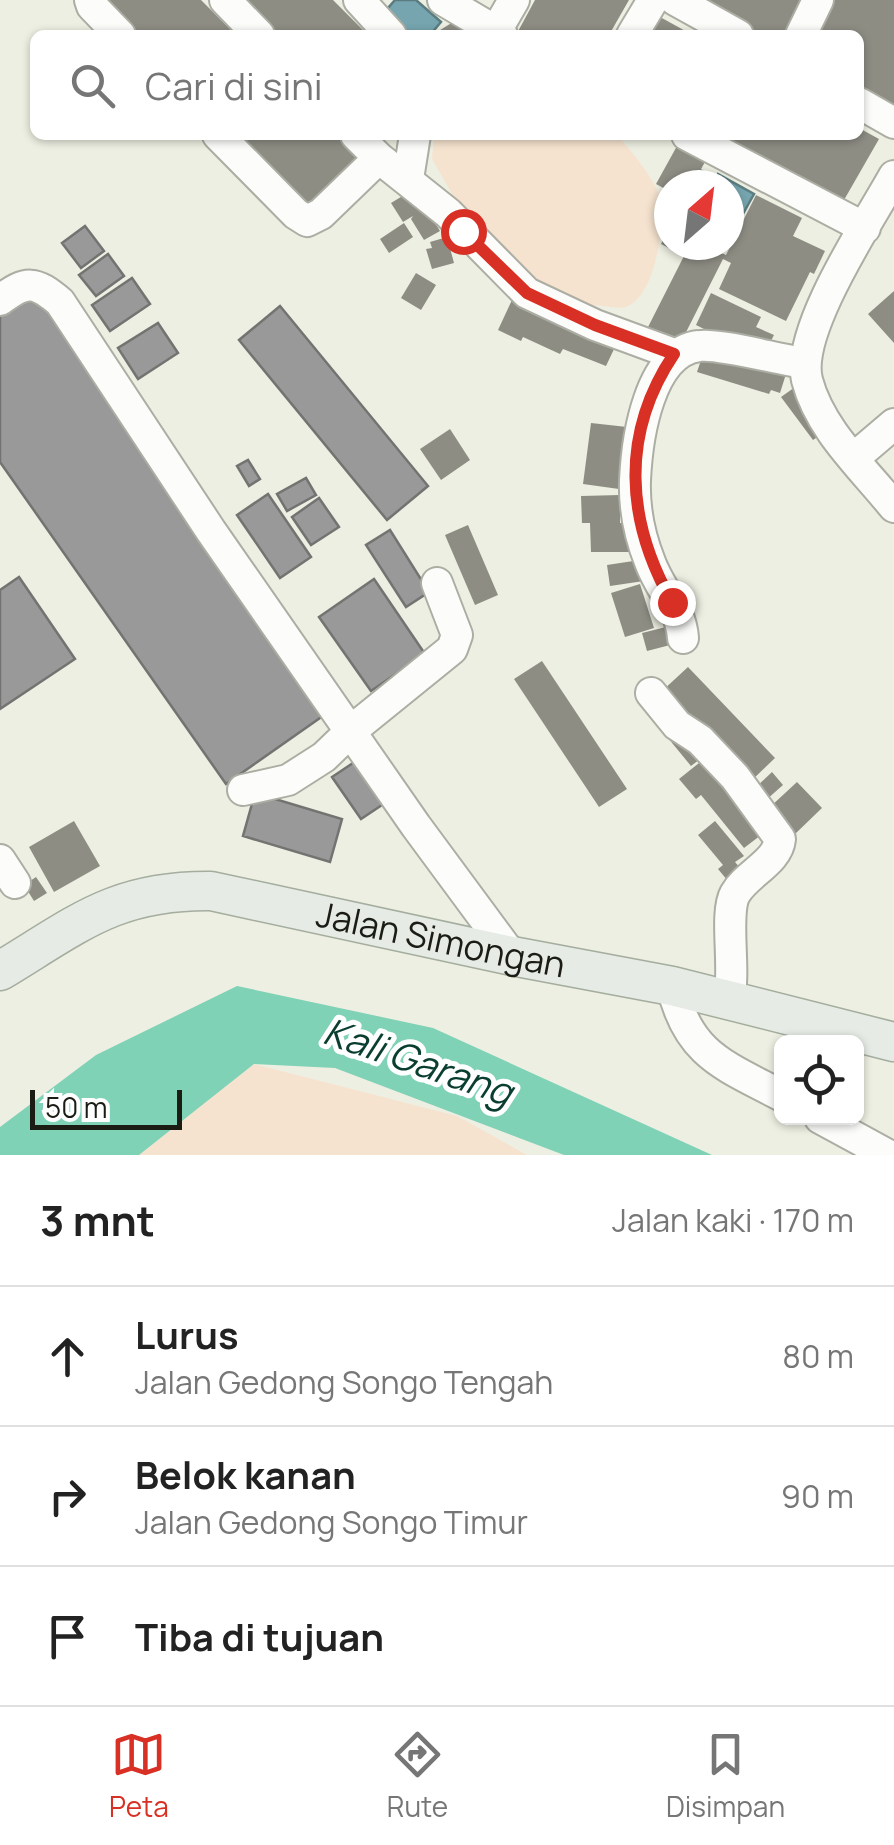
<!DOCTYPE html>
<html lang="id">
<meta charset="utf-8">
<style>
body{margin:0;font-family:Manrope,sans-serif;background:#f6f6f6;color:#222}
.controls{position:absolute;right:30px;bottom:30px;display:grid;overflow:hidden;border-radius:15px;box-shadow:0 2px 8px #0004}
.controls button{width:90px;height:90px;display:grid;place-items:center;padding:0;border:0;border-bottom:2px solid #e0e0e0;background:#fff;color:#222;font:50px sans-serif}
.compass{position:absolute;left:654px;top:170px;width:90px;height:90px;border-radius:50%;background:#fff;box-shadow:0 2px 8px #0004;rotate:28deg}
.scale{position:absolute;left:30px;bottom:25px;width:152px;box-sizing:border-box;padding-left:10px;border:5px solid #1b1c14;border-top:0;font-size:28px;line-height:35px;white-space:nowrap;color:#1b1c14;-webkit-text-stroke:8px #fff;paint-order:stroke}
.stop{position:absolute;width:30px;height:30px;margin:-22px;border:8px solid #d93025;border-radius:50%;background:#fff}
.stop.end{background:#d93025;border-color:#fff;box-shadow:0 2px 10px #0008}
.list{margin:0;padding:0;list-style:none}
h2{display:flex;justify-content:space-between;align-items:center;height:130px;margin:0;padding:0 40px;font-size:42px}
h2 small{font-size:32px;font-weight:400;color:#767676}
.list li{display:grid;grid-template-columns:65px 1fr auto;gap:30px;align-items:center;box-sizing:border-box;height:140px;padding:0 40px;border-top:2px solid #e0e0e0}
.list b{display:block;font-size:38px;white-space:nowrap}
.list p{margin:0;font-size:32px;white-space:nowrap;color:#767676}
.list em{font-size:32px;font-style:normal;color:#767676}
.icon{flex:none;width:55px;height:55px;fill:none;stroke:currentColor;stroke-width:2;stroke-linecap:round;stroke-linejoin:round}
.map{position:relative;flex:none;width:894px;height:1155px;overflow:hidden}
.search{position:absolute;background:#fff;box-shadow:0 2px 8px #0004;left:30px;right:30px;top:30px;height:110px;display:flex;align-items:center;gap:25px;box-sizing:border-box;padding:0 35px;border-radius:15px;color:#767676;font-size:38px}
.sheet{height:550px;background:#fff}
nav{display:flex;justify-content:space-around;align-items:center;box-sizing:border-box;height:140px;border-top:2px solid #e0e0e0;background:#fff;font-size:28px;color:#767676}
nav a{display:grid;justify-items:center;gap:5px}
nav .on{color:#d93025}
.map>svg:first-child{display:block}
</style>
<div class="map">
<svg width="894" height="1155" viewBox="0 0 894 1155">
<rect width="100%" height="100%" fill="#edefe2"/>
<path fill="#f6e3cf" d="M434,135H617C630,149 651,175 658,192C668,219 655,305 621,308L564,302L527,275L460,208L432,159Z
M254,1064L457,1116L527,1155H139Z"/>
<path fill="#7fd2b6" d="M237,986L433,1028L712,1155H564L335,1068L254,1064L139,1155H0V1127L96,1055Z"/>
<path fill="#76a5af" stroke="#5b7c80" stroke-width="2.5" d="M395,0H416L441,22L430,35H399L381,16Z
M700,170L716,179L718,174L754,194L729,239V185H692Z"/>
<path fill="#999" stroke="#737471" stroke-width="2.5" d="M85,226L104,251L81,268L62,243Z
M108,254L124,276L96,296L79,275Z
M132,278L150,304L110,331L92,305Z
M35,290L330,711L226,784L0,462V314Z
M280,306L428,486L387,520L239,340Z
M158,323L178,353L138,379L118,348Z
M248,460L260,479L249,486L237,466Z
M306,478L316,495L287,511L277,494Z
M268,494L311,557L280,578L237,515Z
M319,498L339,527L311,545L292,517Z
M390,530L429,592L406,607L366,545Z
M19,577L75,659L0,709V590Z
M374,579L425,654L371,691L319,617Z
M356,761L385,803L361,819L332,777Z
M255,793L342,819L330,862L243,836Z"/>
<path fill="#8e8d84" d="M103,0H201L236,35H138Z
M235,0H333L368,35H270Z
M535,0H629L609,35H516Z
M698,0H805L786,35H762Z
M831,0H894V106L859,94V35H814Z
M651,12L680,28L692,35H638Z
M461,17L472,35H439L437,32Z
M859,128L879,139L840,207L711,135H859Z
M238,135H336L363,162L314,211Z
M677,146L705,162L692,185H669V191L656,184Z
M414,189L440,231L424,240L411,219L413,216L403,222L391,203Z
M756,195L802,218L793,236L825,251L814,274L810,272L786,321L719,289L731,263L723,259L677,350L645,333L684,256L661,244L669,229V245H705L726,255Z
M404,223L413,237L389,253L380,239Z
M447,237L454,263L432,269L426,249L432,248L430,242Z
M416,273L436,285L421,310L401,298Z
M894,291V343L868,314Z
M711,293L761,317L756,327L774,335L766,350L720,337L696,325Z
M512,300L615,347L606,366L563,349L560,354L523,337L521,341L498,330Z
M702,357L786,374L780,393L771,390L769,394L697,372Z
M798,385L822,434L813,440L781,397Z
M591,423L627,427L619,489L583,484Z
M450,429L470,460L441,480L420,449Z
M620,495V523H632V552H591L590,523H582L581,496Z
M468,525L498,595L475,605L445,535Z
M640,560L644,581L610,586L607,565Z
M640,584L654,628L625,637L611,593Z
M670,626L674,644L647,651L642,633Z
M542,661L627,789L599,807L514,679Z
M688,667L775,758L748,784L661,692Z
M681,728L708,753L691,766L668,738Z
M709,755L769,829L744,848L701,795L696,799L679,779Z
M772,772L783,785L766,800L755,788Z
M797,782L822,808L795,834L770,807Z
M74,821L100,866L54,892L29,847Z
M715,821L744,856L735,862L741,869L728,881L718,869L723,865L698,835Z
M36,877L47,893L34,901L24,885Z"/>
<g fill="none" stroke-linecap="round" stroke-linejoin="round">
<g stroke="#acada3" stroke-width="34">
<path id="minor" d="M90,0L92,6L120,35
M225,0L259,35
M359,0L391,35
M443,0L502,35
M675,0L738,35
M489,35L496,31L514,0
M632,35L653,0
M801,35L818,0
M859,103L894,123
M218,135L296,214L307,221L321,214L379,158
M356,135L379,158L448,213L527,293L595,325L674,354
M687,135L865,228
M894,176C869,221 795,331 807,380C820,430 863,468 894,507
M408,179L415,135
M0,300C27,280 35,281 60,302L211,531L416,826L512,956
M854,458L894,424
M683,638C681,608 660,590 650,562C640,537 634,507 635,480C637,438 649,352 699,346C719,343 780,360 805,363
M651,693L677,725L700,740L735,777L780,839C778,862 746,874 735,894C724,914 736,969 729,999
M243,790L288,780L324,757L352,730L452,649L457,635L437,583
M0,860L15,883
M672,986C688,1055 724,1065 782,1096
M820,1118L888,1155"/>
</g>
<g stroke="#a4ad9e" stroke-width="41">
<g id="major">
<path id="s1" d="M0,971C78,924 115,890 211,891L512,956L672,986L894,1042"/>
</g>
</g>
<use href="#minor" stroke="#fcfdfb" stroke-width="30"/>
<use href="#major" stroke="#e6ebe5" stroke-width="38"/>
</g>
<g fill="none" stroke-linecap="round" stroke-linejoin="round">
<path stroke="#d93025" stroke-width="12" d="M463,231L527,293L595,325L674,354C620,434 626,521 672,602"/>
</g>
<g text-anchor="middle" stroke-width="10" stroke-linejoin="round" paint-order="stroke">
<g font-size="35" fill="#1b1c14" stroke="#fff">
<text dy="12" stroke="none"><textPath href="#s1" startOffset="465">Jalan Simongan</textPath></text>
</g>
<g font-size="38" font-style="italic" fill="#093e30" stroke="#fff">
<text transform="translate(418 1062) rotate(19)" y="13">Kali Garang</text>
</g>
</g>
</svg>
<div class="controls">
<button><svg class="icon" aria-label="locate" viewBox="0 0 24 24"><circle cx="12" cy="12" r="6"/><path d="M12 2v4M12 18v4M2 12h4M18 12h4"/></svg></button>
</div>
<svg class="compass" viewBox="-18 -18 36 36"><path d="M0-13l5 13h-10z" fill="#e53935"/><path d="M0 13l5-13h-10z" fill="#767676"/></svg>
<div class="scale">50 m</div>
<div class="stop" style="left:463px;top:231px"></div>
<div class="stop end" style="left:672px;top:602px"></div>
<div class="search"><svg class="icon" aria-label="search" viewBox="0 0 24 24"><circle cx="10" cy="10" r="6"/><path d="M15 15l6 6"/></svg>Cari di sini</div>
</div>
<section class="sheet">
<h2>3 mnt<small>Jalan kaki · 170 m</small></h2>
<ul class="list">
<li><svg class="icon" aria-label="ahead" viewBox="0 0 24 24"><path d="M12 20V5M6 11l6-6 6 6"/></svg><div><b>Lurus</b><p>Jalan Gedong Songo Tengah</p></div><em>80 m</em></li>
<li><svg class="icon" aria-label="right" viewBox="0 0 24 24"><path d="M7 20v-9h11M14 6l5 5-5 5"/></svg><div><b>Belok kanan</b><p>Jalan Gedong Songo Timur</p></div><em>90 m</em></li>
<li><svg class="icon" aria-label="arrive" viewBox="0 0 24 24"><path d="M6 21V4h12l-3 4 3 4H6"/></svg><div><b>Tiba di tujuan</b></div></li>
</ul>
</section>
<nav>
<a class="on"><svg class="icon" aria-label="map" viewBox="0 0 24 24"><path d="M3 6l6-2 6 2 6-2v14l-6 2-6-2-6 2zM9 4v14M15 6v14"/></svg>Peta</a>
<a><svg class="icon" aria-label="directions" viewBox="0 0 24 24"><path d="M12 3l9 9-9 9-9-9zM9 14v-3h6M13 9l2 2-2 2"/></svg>Rute</a>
<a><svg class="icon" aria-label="saved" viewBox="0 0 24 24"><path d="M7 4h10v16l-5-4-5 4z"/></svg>Disimpan</a>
</nav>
